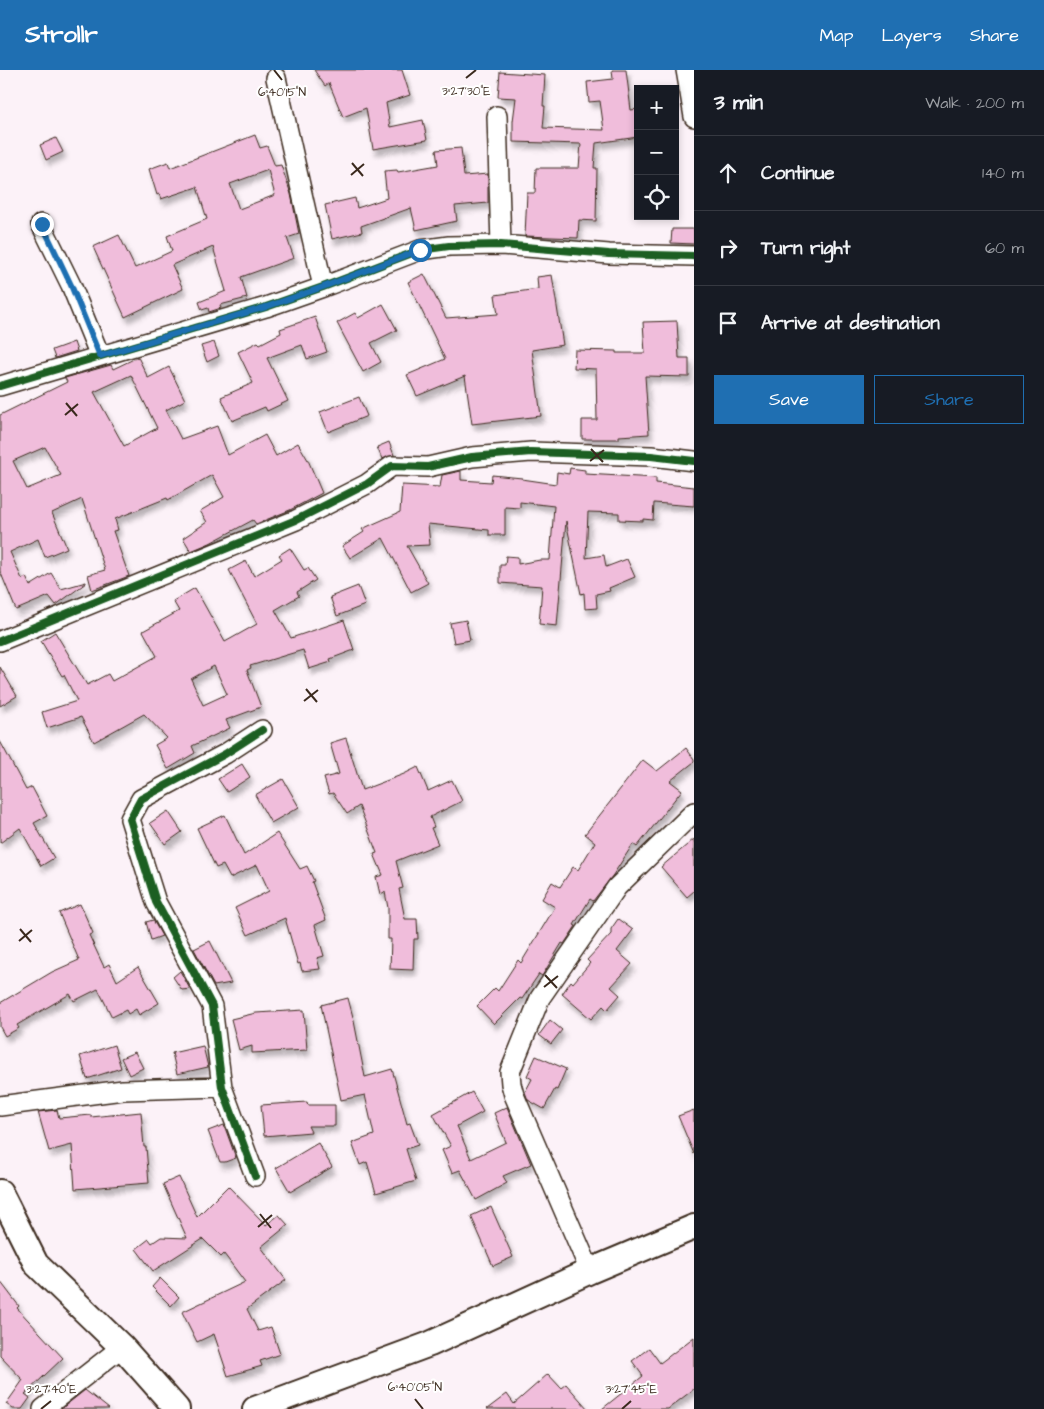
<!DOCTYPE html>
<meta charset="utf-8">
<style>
body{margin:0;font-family:"Architects Daughter",sans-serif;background:#20242c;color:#f1f3f6}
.controls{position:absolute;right:15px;top:15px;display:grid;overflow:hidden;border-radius:0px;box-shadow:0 2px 8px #0003}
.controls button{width:45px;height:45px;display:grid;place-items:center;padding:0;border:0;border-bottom:1px solid #363941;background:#171b24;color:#f1f3f6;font:25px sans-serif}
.stop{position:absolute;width:15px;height:15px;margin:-11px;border:4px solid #1f6fb2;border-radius:50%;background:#fff}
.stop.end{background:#1f6fb2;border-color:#fff;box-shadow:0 1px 5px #0008}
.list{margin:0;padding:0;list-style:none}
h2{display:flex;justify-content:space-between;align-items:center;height:65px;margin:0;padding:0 20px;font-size:21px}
h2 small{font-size:16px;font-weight:400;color:#9ea1a6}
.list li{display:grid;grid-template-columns:32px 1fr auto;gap:15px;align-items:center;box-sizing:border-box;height:75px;padding:0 20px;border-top:1px solid #363941}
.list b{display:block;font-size:19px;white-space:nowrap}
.list em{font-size:16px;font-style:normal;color:#9ea1a6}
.actions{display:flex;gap:10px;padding:15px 20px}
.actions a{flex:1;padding:11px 0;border:1px solid #1f6fb2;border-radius:0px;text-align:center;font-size:18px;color:#1f6fb2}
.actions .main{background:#1f6fb2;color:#fff}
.icon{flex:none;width:28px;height:28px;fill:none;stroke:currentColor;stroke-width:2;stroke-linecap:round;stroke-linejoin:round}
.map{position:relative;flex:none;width:694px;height:1339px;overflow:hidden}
header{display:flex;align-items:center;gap:30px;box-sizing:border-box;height:70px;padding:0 25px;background:#1f6fb2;color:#fff}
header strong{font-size:24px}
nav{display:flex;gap:28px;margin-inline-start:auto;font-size:18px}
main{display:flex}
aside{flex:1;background:#171b24}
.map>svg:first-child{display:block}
</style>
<header>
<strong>Strollr</strong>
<nav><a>Map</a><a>Layers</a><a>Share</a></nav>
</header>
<main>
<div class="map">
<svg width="694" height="1339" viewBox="0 0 694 1339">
<defs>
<filter id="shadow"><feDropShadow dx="3" dy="5.5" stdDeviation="2.5" flood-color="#0004"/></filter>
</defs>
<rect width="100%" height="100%" fill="#fcf2f8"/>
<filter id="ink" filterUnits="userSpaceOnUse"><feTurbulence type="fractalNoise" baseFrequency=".02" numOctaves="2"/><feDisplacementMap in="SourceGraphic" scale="10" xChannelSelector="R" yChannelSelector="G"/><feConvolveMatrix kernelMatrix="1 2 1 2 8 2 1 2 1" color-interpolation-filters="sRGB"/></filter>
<g filter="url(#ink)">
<path fill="#f0bddb" stroke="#3b2a1e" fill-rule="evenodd" filter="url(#shadow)" d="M314,0H402L410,25L386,33L390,57L423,50L427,70L373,79L366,38L343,47L329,13L325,16Z
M612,0H626L631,40L638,39V67L596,73L594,98H597L596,151L579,150L578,168L525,166L527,123H535L536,98H579L581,74L513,72V51L516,28L498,27L500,2L545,5L543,36H545L543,58L604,60L600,31L589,32L587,12L613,9Z
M255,65L260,78L267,76L275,96L281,95L291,124L299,164L287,168L294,188L241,207L247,228L220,235L221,238L209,242L208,238L202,240L199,232L226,221L213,177L172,195L183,219L125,247L93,177L119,165L135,198L172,181L167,166L207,149L197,117L161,129L159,124L157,125L149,99L168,92L170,98ZM268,100L275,125L239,139L230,114Z
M56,68L63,82L46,90L40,75Z
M461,78L464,106L488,104V133L455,136L457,151L416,160L411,138L361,156L362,162L332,169L325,135L355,128L357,138L387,128L384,101L397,100L398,102L438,95L436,80Z
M672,159H694V174L671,173Z
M424,204L446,248L498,244L495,225L538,219L537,207L552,205L563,275L532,280L541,346L472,354L465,306L417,326L407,305L445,289L408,212Z
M383,234L397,260L371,273L381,292L363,302L337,253L355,243L358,248Z
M315,247L327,282L307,289L302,275L267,288L288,331L267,341L265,337L232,351L221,327L253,313L238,282L258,272L260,274L281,263L280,259Z
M677,251L679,288H689V307L645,306L649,364L619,366V369H582V350H597L596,299L574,298L575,280L616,281V283H645L643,252Z
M74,272L77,281L55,288L52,280Z
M214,272L219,286L207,292L201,276Z
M138,287L148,308L169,297L185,330L166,340L181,369L217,356L228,385L265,365L276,386L298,373L308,390L322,423L290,440L256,454L253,450L210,473L191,481L183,468L207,452L200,441L224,427L212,405L168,430L167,428L115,449L118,460L113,461L129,506L92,520L88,505L105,500L82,429L52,443L67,478L45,487L38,469L10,482L22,509L26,507L30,516L51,503L61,519L86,512V513L56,535L49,526L16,540L0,501V345L67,312L65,308L111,295L113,299ZM131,305L157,358L124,376L94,322ZM45,377L61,405L27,419L13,391Z
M359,327L367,346L328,362L320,342Z
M389,372L394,385L382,389L377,377Z
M570,398L585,400V404L656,408V413L694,417V436L654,433L653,450L643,449V451L619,450V443L588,442L586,488L604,485L606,497L627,489L635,507L609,518L610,521L596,524L597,538L585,539L584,523L581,524L566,451L557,556L539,554L542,516L500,513V495H505L506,486L518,487V494L540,490H550L554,436L520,432V438L505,437V465H489V460L428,454L430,475L407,476L428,513L411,522L383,468L350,488L342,476L364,462L362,459L400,442L402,415L440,417L442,405L461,401V410L491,412L492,405L522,408V409L556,414L557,402L569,404Z
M290,478L304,500L308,498L316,510L297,522L299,526L275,540L291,568L344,550L354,580L330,589L331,592L309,599L303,580L250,596L251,598L247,600L261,637L226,650L230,658L192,676L195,683L168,699L155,675L167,668L144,644L94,672L81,647L47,658L42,642L77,631L64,605L62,606L41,571L55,562L87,615L108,604L112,611L157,586L143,561L179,541L173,531L195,518L225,572L257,554L229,500L246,491L254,506L282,489L279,485ZM214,596L227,624L203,635L191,609Z
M358,516L365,535L337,546L330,527Z
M466,550L470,570L454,573L450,553Z
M0,597L17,626L0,636Z
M346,668L362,720L404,704L418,697L428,721L452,710L462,731L430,747L434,757L431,758L438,774L396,791L403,818L399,819L405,849H417L418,869H414L413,900L390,899L391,869H388V838L385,822L380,824L376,807L383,805L374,784L377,783L359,736L347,744L333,723L329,724L324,708L339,704L330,673Z
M0,671L26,720L32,717L47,746L34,753L54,788L41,796L20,758L0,773Z
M686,678L694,689V692L670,711L682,720L637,777L633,774L613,805L593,831L590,829L574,855L576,856L564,874L562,873L542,906L539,904L522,929L520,928L494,954L477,936L495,918L498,921L518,890L521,893L555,837L542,829L552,812L560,817L573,797L578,800L595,772L585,764L643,690L657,701Z
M242,694L250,707L227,722L218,709Z
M283,709L299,737L271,753L255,725Z
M168,741L182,762L165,774L150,753Z
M225,745L244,785L277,763L300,799L307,796L314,811L312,812L326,850L315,855L324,886L317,888L320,899L302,901L300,893L298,894L285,848L248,865L235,838L269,821L257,795L230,808L223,795L216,798L197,758Z
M694,769V821L687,827L661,797Z
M80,834L93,863L89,865L104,897L109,894L117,911L138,897L159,933L139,945L136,939L128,944L126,940L112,947L98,919L74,931L70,924L17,955L19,958L5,966L0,957V933L52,902L79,890L59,843Z
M618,849L633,860L617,881L632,894L611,917L620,925L607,940L603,936L591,949L562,924L571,911L573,913L590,893L587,890L611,864V859Z
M153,850L162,866L151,870L146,852Z
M210,871L231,913L214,916L194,879Z
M180,901L190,919L182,920L173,907Z
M348,928L354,951L365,1007L392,999L407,1054L410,1053L418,1075L406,1079L416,1111L376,1123L367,1092L360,1095L352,1073L374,1065L365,1025L341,1030L321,935Z
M304,940L307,980L252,983V976L239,980L231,949L256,943Z
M550,950L562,960L551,974L539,965Z
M114,975L121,998L87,1009L80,986Z
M203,976L208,997L177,1004L172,983Z
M135,982L143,998L129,1005L121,988Z
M536,986L566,999L557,1020L555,1019L544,1039L528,1030L525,1022L532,1009L527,1006Z
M472,1022L483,1042L457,1056L471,1089L506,1072L494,1043L507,1037L531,1094L503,1106L507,1113L476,1130L460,1100L452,1103L442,1080L451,1076L433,1044Z
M307,1032L308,1035H335V1056H308L311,1062L264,1066L261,1035Z
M57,1040L59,1048L91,1045V1047L141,1042L144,1077H146L149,1113L75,1119L72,1075L49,1081L38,1042Z
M694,1040V1084L678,1046Z
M224,1055L236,1088L225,1092H220L208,1061Z
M318,1073L332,1097L290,1122L276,1098Z
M179,1107L197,1147L228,1116L266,1155L279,1145L288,1155L261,1177L286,1210L247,1239L258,1261L271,1257L280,1284L260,1291L262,1296L228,1306L214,1264L197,1272L182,1242L245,1212L224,1184L221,1187L203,1169L153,1201L136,1179L149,1169L152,1173L161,1167L187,1168L163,1114Z
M491,1137L513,1187L493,1196L471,1146Z
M160,1208L179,1227L171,1236L152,1217Z
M0,1211L19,1236L17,1238L63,1288L25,1324L30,1328L22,1339H13L6,1334L23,1310L0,1286Z
M694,1267V1319L668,1339H602L643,1306L632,1291L649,1278L660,1293Z
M548,1304L561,1318L566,1314L588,1339H487L507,1324L514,1334Z
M85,1320L109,1339H61Z"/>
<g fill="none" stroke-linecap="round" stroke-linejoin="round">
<g stroke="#3b2a1e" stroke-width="22">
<path id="minor" d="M686,0L694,47
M276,8L323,217
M497,46L501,175
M41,154L71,215L100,286
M0,316L266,237L323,217L420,180L449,176L501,175L609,184L694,186
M0,571L296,450L367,414L392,396L428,397L472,387L531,382L651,386L694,391
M0,1036L123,1020L222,1017
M255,1106L222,1017L212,936L156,832L130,749L141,729L225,684L262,660
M590,1201L514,1025L511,1014L510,1002L540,928L617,817L694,742
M43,1339L122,1277"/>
</g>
<g stroke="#3b2a1e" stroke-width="28">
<path id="tertiary" d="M0,1122L36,1194L122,1277L177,1339
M255,1339L430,1274L590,1201L694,1157"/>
</g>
<use href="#minor" stroke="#fff" stroke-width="19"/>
<use href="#tertiary" stroke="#fff" stroke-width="24"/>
<g stroke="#fff" stroke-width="11">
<path id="cycleway" d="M0,316L266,237L323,217L420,180L449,176L501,175L609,184L694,186
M0,571L296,450L367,414L392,396L428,397L472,387L531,382L651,386L694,391
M255,1106L222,1017L212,936L156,832L130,749L141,729L225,684L262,660"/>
</g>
<use href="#cycleway" stroke="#1b5e20" stroke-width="8"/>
</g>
</g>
<g fill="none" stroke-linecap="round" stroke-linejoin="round" filter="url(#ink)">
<path stroke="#1f6fb2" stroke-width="6" d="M42,154L71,215L100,286L266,237L323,217L420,180"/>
</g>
<path fill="none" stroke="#3b2a1e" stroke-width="2" d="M274,0L282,10M466,8L476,0M352,93L363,106M351,105L364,94M66,333L77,346M65,345L78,334M591,379L603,392M590,391L604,380M306,619L317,632M304,631L318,620M20,859L31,872M19,871L32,860M545,905L557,918M544,917L558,906M260,1144L271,1158M258,1157L272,1145M415,1329L423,1339M41,1339L51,1331M622,1339L631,1331"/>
<g font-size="12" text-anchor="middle" fill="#3b2a1e" stroke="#fff" stroke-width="4" stroke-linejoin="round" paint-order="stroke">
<text x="466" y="25">3°27'30"E</text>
<text x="282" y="26">6°40'15"N</text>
<text x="415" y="1321">6°40'05"N</text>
<text x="51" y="1323">3°27'40"E</text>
<text x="631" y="1323">3°27'45"E</text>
</g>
</svg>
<div class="controls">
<button>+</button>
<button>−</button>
<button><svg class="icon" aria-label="locate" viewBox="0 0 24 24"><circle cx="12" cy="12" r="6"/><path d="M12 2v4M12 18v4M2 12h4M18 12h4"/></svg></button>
</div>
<div class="stop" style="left:420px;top:180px"></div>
<div class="stop end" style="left:42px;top:154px"></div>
</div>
<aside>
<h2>3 min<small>Walk · 200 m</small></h2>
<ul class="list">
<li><svg class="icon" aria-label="ahead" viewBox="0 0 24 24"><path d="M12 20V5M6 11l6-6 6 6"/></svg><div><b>Continue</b></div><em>140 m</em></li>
<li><svg class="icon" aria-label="right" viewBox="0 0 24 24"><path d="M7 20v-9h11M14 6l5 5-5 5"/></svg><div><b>Turn right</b></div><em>60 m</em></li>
<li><svg class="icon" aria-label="arrive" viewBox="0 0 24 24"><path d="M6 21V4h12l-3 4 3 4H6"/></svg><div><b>Arrive at destination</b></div></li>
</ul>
<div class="actions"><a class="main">Save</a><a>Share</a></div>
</aside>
</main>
